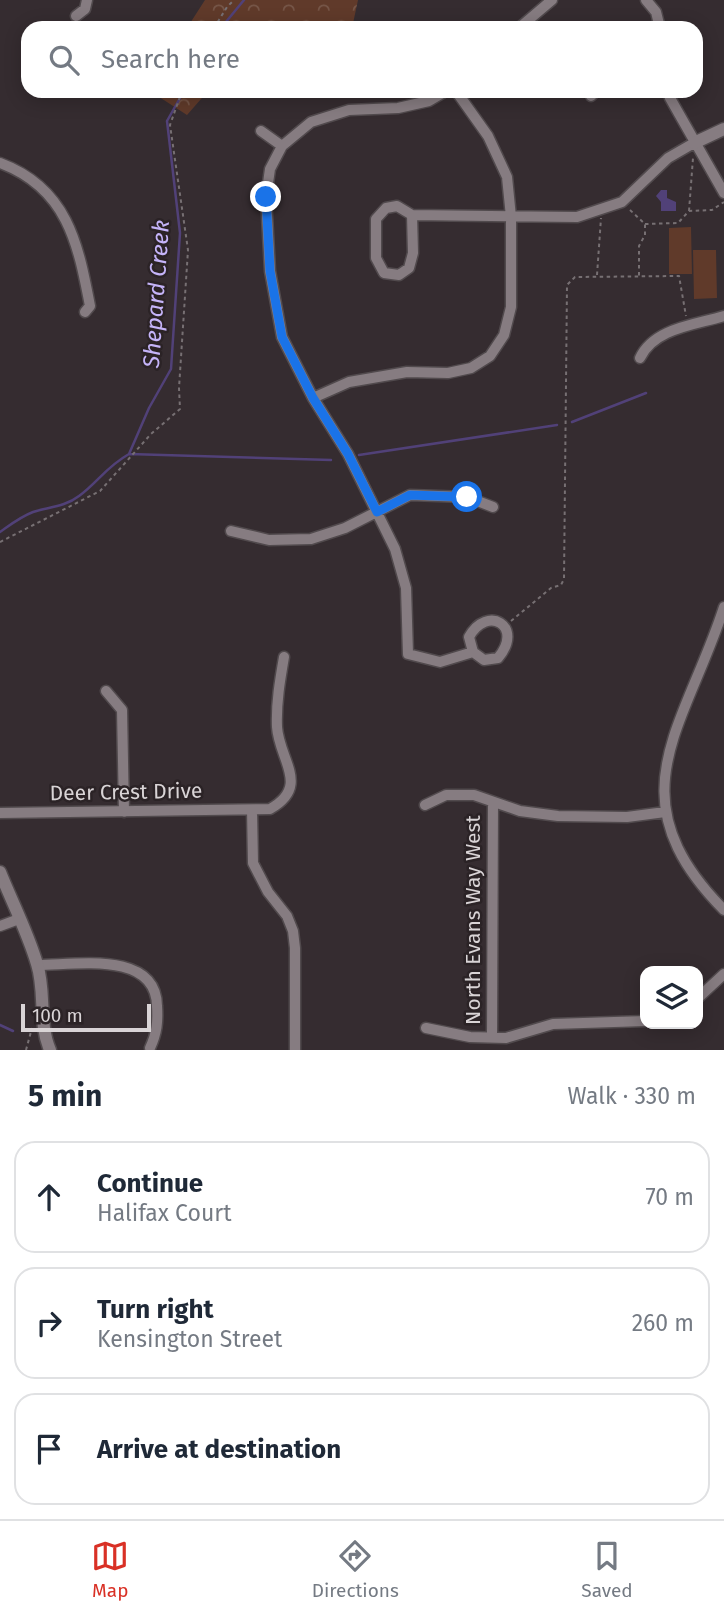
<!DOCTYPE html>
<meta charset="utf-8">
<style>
body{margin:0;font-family:"Fira Sans",sans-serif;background:#f2f2f3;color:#1f2937}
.controls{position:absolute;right:21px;bottom:21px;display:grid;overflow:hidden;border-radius:14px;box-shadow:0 4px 18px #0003}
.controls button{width:63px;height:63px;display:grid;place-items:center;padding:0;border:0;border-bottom:2px solid #e0e1e3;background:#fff;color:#1f2937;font:35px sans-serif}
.scale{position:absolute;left:21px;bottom:18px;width:130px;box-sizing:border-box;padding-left:7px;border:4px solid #d9d4d6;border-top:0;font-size:19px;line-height:24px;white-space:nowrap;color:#d9d4d6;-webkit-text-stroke:5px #2b2326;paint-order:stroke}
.stop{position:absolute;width:21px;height:21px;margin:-16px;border:5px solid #1a73e8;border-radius:50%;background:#fff}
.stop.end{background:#1a73e8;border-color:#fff;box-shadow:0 2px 7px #0008}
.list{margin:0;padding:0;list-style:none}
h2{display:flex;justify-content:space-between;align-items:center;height:91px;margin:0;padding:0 28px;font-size:30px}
h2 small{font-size:23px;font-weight:400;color:#747a83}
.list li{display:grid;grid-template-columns:46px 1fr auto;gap:21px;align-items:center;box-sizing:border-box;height:112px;margin:0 14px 14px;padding:0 14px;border:2px solid #e0e1e3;border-radius:21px}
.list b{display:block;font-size:26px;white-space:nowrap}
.list p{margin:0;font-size:23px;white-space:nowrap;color:#747a83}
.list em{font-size:23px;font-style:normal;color:#747a83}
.icon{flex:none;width:38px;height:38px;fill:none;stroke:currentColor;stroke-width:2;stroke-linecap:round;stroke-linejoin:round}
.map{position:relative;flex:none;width:724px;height:1050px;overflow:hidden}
.search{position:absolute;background:#fff;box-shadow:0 4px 18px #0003;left:21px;right:21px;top:21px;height:77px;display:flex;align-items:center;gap:18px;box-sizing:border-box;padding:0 24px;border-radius:21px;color:#747a83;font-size:26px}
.sheet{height:469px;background:#fff}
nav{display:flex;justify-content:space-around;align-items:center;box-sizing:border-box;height:98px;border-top:2px solid #e0e1e3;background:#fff;font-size:19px;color:#747a83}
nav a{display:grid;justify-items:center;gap:4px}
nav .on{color:#d93025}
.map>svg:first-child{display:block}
</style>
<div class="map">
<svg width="724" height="1050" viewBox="0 0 724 1050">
<defs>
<pattern id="forest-crowns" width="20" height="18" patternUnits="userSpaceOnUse" patternTransform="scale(1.75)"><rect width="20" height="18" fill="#603a2a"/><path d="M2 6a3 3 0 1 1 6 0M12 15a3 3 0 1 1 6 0" fill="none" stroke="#765648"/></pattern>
</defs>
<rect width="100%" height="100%" fill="#352c30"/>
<path fill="url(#forest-crowns)" d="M205,0H358L352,28H187Z
M150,91H208L187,115Z"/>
<path fill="#603a2a" d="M691,227L692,274H669V228Z
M693,250H716L717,298L694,299Z"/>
<path fill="#514178" d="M661,190H667V198L676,202V211H661V202L656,196Z"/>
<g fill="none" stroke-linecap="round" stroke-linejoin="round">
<path stroke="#514178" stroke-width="2.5" d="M221,28L244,0
M572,422L646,393
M129,454L149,408L171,369L180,233L167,121L184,91
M359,455L557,425
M0,532C10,525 20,517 33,512C48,507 65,507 79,496C98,482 106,467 129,454L331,460
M0,1025L13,1031"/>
<g stroke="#514a4d" stroke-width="13">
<path id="minor" d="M646,0L656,12L660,28
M76,16L85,9L87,0
M519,28L552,0
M446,91L429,101L398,108L349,110L311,122L282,146L270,169L266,197L270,271L282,337L313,398L348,454L395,549L406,588L408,654L440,662L473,652L469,637C487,604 525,626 498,658L484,660L473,652
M669,91L670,98L724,193
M591,96L596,91
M261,131L282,146
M0,163C67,188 78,243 90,306L85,312
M412,215L413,253L409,268L399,275L384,273L376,258V219L386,208L397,206L412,215L577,217L622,202L668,158L694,143
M640,358C654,328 695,325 724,316
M313,398L349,382L407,372L448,373L471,368L490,356L504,335L511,307V217L507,177L488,136L456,91
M231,531L269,540L311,539L345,528L410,495L467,497L493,507
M724,607C685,728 612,797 724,910
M106,691L122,710L124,812
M425,805L446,795H474L520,811L558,816L627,817L665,812
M252,810L253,863L268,892L287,916L293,931L295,948V1050
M0,813L270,809C311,786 279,760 277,727C276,703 280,680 284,657
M0,926L19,919
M38,965C75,965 156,950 157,1006C158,1022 157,1033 150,1048
M698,998L724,974
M426,1028L470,1037L506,1038L553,1024L645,1021
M492,1037L493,803"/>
</g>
<g stroke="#514a4d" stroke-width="15">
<path id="tertiary" d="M694,143L724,129
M0,872C12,902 28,933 37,964C46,992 38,1022 50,1050"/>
</g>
<path stroke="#777073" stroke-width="2" stroke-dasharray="3.5 3.5" stroke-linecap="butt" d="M214,28L227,7L234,0
M630,210L645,224V235L639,246V276
M689,211L693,158
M645,224L678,223L689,211L712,210L724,202
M597,275L601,218
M0,542L100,491L151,434L180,409L179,388L188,250L170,125L182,91
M511,621L551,588L561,585L564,579L567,285L575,277L679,276L686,316
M26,1050L32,1028"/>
<use href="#minor" stroke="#867c81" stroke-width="10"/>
<use href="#tertiary" stroke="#867c81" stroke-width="12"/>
</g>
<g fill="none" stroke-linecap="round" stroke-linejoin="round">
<path stroke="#1a73e8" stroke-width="9" d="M266,197L270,271L282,337L313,398L348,454L377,512L410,495L467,497"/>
</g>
<g text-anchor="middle" stroke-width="5" stroke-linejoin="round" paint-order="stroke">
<g font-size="21" fill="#d9d4d6" stroke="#2b2326">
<text transform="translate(126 792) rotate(-1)" y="7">Deer Crest Drive</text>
<text transform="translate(473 920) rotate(-90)" y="7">North Evans Way West</text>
</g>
<g font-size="23" font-style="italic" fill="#c5b4f9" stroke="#2b2326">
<text transform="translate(156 294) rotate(-86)" y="8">Shepard Creek</text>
</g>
</g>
</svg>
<div class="controls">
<button><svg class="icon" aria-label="layers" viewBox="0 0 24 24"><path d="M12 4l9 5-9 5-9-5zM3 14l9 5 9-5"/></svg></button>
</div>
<div class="scale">100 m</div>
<div class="stop" style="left:467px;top:497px"></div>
<div class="stop end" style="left:266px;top:197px"></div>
<div class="search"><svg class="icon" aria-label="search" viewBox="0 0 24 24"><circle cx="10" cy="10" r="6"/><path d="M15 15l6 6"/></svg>Search here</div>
</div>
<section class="sheet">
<h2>5 min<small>Walk · 330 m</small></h2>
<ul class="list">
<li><svg class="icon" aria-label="ahead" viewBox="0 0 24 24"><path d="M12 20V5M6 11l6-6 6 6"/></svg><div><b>Continue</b><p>Halifax Court</p></div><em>70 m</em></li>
<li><svg class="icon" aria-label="right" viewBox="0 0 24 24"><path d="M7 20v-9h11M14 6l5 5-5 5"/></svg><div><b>Turn right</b><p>Kensington Street</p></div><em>260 m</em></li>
<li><svg class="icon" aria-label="arrive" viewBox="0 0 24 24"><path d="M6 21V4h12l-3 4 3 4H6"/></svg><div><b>Arrive at destination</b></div></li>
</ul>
</section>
<nav>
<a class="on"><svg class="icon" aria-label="map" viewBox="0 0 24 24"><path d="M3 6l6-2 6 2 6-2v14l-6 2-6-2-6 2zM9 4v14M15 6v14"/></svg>Map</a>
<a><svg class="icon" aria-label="directions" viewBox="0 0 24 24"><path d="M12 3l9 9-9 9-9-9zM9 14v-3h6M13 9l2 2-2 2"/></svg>Directions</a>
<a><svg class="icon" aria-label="saved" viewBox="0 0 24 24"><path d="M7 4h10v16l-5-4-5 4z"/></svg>Saved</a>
</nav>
